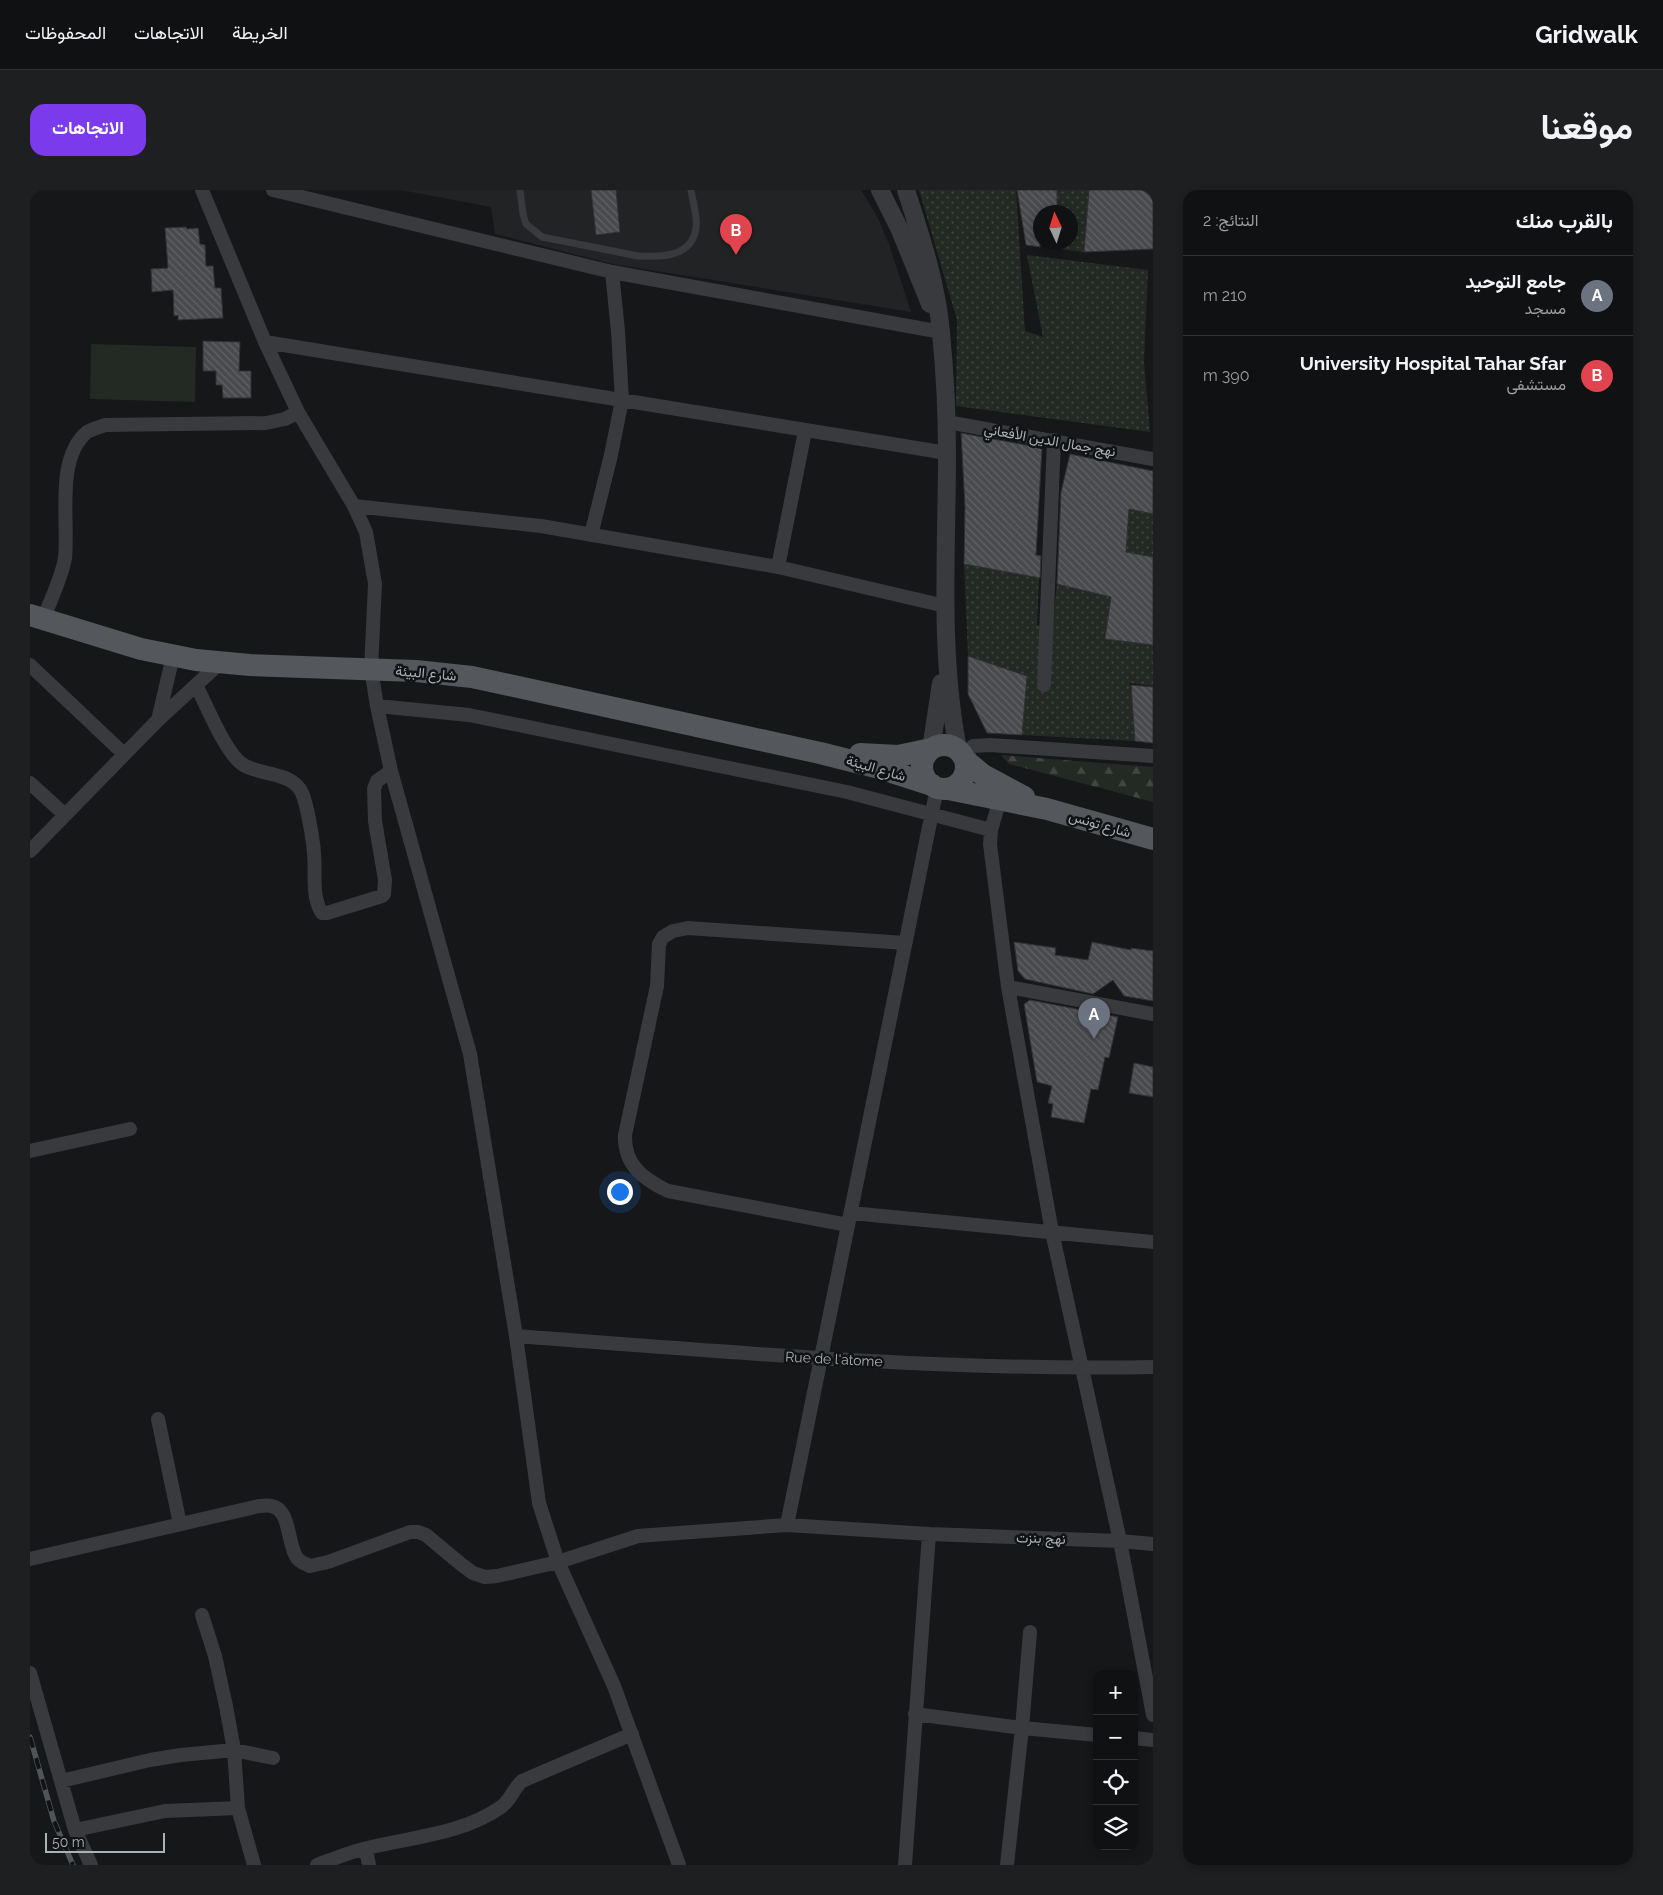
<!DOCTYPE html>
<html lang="ar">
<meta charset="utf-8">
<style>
body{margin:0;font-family:Raleway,Vazirmatn,sans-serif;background:#1e1f20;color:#f1f3f6;direction:rtl}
.controls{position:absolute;right:15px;bottom:15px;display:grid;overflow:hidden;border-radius:10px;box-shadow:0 2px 8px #0003}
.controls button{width:45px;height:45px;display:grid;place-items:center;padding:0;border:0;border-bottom:1px solid #303132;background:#101112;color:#f1f3f6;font:25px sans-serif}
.compass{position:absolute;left:1003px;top:15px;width:45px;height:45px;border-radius:50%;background:#101112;box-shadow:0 2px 8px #0003;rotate:356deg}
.scale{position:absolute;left:15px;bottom:12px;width:120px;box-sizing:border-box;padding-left:5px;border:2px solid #aab1b7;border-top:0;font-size:14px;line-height:18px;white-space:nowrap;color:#aab1b7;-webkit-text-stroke:4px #111213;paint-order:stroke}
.you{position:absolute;left:589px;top:1001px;width:18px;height:18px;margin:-12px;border:4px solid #fff;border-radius:50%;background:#1a73e8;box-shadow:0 0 0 8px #1a73e833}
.badge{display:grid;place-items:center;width:32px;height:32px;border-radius:50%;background:#7c3aed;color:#fff;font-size:16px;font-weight:700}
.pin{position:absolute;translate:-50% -41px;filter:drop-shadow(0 1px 2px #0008)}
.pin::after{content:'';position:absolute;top:26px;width:18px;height:15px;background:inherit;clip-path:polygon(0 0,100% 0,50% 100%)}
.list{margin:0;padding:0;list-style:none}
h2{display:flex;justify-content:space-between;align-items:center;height:65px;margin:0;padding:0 20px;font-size:21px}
h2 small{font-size:16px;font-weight:400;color:#9c9d9f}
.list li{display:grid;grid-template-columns:32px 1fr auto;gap:15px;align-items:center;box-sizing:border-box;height:80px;padding:0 20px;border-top:1px solid #303132}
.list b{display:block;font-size:19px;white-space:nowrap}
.list p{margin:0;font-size:16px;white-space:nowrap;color:#9c9d9f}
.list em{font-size:16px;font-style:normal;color:#9c9d9f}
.icon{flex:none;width:28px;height:28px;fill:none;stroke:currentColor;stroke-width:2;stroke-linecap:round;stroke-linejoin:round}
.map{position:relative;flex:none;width:1123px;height:1675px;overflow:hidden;direction:ltr;border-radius:15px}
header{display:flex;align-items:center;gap:30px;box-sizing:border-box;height:70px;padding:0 25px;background:#101112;border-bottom:1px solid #303132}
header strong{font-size:24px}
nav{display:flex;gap:28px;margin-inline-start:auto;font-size:18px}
.intro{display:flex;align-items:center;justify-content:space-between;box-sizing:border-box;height:120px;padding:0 30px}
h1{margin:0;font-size:35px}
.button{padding:12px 22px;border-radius:15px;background:#7c3aed;color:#fff;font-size:18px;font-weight:700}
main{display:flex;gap:30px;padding:0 30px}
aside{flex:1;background:#101112;border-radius:15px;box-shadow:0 2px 8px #0003}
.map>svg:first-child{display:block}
</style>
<header>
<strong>Gridwalk</strong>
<nav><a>الخريطة</a><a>الاتجاهات</a><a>المحفوظات</a></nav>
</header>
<div class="intro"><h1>موقعنا</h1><a class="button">الاتجاهات</a></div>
<main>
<aside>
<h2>بالقرب منك<small>النتائج: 2</small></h2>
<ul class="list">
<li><span class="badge" style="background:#6b7280">A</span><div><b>جامع التوحيد</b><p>مسجد</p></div><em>210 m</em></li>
<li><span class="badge" style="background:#e0444e">B</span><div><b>University Hospital Tahar Sfar</b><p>مستشفى</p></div><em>390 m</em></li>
</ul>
</aside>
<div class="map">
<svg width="1123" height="1675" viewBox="0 0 1123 1675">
<defs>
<pattern id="grass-dots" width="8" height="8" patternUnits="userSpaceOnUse" patternTransform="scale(1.25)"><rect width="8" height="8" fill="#232a23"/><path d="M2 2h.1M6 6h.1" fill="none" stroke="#404641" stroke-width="1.8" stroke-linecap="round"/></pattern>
<pattern id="forest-firs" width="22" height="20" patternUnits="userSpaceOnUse" patternTransform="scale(1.25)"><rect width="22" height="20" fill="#232a23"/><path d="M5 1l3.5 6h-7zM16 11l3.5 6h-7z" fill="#404641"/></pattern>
<pattern id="building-back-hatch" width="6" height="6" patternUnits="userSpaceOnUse" patternTransform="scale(1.25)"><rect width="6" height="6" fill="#484a4d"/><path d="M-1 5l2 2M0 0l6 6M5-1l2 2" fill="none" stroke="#606264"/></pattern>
</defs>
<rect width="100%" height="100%" fill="#161718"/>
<path fill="#222325" d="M371,0H831L848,28L860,57L881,122L583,74L465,44L461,17Z"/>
<path fill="url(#grass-dots)" d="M889,0H986L995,141L1013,147L997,65L1118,80L1114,171L1120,242L926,216L927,130Z
M1027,0H1059L1054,62L1026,59V53L1040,52V22H1027Z
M1099,319L1123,324V367L1096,362Z
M934,374L1009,388L1007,435L1022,438L1027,394L1082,406L1123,455V496L1100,493L1105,551L992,545L997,486L938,466Z"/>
<path fill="url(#forest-firs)" d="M971,565L1123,577V612L979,574Z"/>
<path fill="#232a23" d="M61,154L166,157L165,212L60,209Z"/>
<path fill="url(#building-back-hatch)" stroke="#313134" d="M561,0H586L590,42L566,45Z
M987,0H1027V22H1010V57L996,55Z
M1059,0H1123V59L1054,62Z
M156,37L157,39L168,38L170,54L175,55L176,76H183L185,98H191L193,128L148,130V125L144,126L143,100L122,102L121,79L138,78L135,38Z
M173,151L210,152L209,181H221V208H193L192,195H186V181H173Z
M931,243L1012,258L1006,365L1011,366L1010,388L934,374L935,317Z
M1040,264L1123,281V324L1099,319L1096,362L1123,367V455L1075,449L1081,407L1027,394L1031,302Z
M938,466L997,486L992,545L957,543L938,504Z
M1101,495L1123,497V553L1105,551Z
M984,752L1026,758L1025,765L1058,770L1062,752L1101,760V758L1123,761V811L1094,806L1083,790L1063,804L995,789L988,781Z
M1000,810L1088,827L1079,868L1075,867L1068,900L1061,899L1054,933L1021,927L1023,914L1018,913L1022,896L1007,892L994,814Z
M1104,873L1123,877V907L1099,903Z"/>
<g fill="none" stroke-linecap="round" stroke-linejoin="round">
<path stroke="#383a3d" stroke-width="7" d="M490,0L493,24L496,34L512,47L608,66C628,67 658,68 665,43C669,31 663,13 661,0"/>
<path stroke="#383a3d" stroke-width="14" d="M172,0L235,152L268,222L324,316L336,342L345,394L341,479L347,516L361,581L440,864L486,1146L509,1313L528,1372L584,1496L649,1675
M243,0L582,82L911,142
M235,152L917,263
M917,232L1123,269
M324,316L511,336L748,377L915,416
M561,345L581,265L592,210L588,141L582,82
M748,377L775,241
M13,430C20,411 32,387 35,368C39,331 25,269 57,242C62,239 70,237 75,235L236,233L255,229L268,222
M0,475L94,564
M166,495C176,514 195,562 212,574C229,586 262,581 272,603C277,614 283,649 284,663C286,681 281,707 292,723H297L352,706L354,704L355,690L345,631L344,599L347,591L361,581
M1014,495L1024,250
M347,516L439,525L817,602L961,640
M128,530L143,466
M934,566L943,556L960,555L1123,566
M0,593L35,625
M970,609L961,640L960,654L978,797L1022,1042L1090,1351L1123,1525
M0,661L128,530L190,473
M978,797L1123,824
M0,961L100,939
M821,1023L1123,1052
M818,1035L638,1001C613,989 594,975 595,945L627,796L629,754L633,747L643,741L658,738L875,753
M486,1146C698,1162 910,1181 1123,1177
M128,1229L150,1334
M757,1335L907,598
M0,1369L229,1316C233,1316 238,1315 241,1316C261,1319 257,1354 267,1368C270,1372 275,1374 280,1376L298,1372L380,1342H388L396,1345L432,1375L443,1383L455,1387L467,1386L528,1372L608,1346L757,1335L899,1344L1090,1351L1123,1354
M172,1425L185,1466L196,1516L204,1560L208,1618L224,1675
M0,1483L45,1640L61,1675
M885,1524L992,1538L1067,1545
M1104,1548L1123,1550
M31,1591L120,1570L151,1565L204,1560L243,1568
M45,1640L135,1621L208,1618
M336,1659L339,1675
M287,1675C303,1669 320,1662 337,1658C382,1647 433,1644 471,1617C481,1610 483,1599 492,1591L602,1544
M875,1675L899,1344
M977,1675L992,1538L1000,1442"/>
<path stroke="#383a3d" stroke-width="18" d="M850,0L870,40L900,114
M876,0C891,47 907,94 911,143C915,183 917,224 917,264C917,363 909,462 928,559
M901,559L911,493"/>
<path stroke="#54575b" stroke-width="22" d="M0,425L111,459L166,470L220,475L386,481L442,487L790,563L846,577L902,595
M892 577a22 22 0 1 1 44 0a22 22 0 1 1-44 0Z
M830,564L868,566L901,559
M935,570L953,585L994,607
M918,599L1017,619L1123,649"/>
<g stroke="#515457" stroke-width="5.5">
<path id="rail" d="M0,1547L24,1631L43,1675"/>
</g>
<use href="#rail" stroke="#111213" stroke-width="4" stroke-dasharray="11" stroke-linecap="butt"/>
</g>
<g text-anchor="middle" stroke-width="5" stroke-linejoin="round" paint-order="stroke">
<g font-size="14" fill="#aab1b7" stroke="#111213">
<text transform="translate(1020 250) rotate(10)" y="5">نهج جمال الدين الأفعاني</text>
<text transform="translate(396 483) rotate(5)" y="5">شارع البيئة</text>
<text transform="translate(846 578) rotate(16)" y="5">شارع البيئة</text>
<text transform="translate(1070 634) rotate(16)" y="5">شارع تونس</text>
<text transform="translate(804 1169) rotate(3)" y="5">Rue de l'atome</text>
<text transform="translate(1011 1348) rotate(2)" y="5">نهج بنزت</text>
</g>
</g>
</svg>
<div class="controls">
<button>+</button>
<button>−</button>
<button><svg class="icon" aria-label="locate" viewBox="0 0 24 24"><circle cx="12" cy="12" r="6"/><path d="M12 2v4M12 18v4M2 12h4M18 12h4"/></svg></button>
<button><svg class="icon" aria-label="layers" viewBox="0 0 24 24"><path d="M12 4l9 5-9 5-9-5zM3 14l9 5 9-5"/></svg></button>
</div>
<svg class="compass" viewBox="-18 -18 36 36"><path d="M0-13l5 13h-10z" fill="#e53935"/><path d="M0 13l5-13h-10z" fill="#9c9d9f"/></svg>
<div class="scale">50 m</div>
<div class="you"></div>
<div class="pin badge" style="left:1064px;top:849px;background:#6b7280">A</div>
<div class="pin badge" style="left:706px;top:65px;background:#e0444e">B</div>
</div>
</main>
